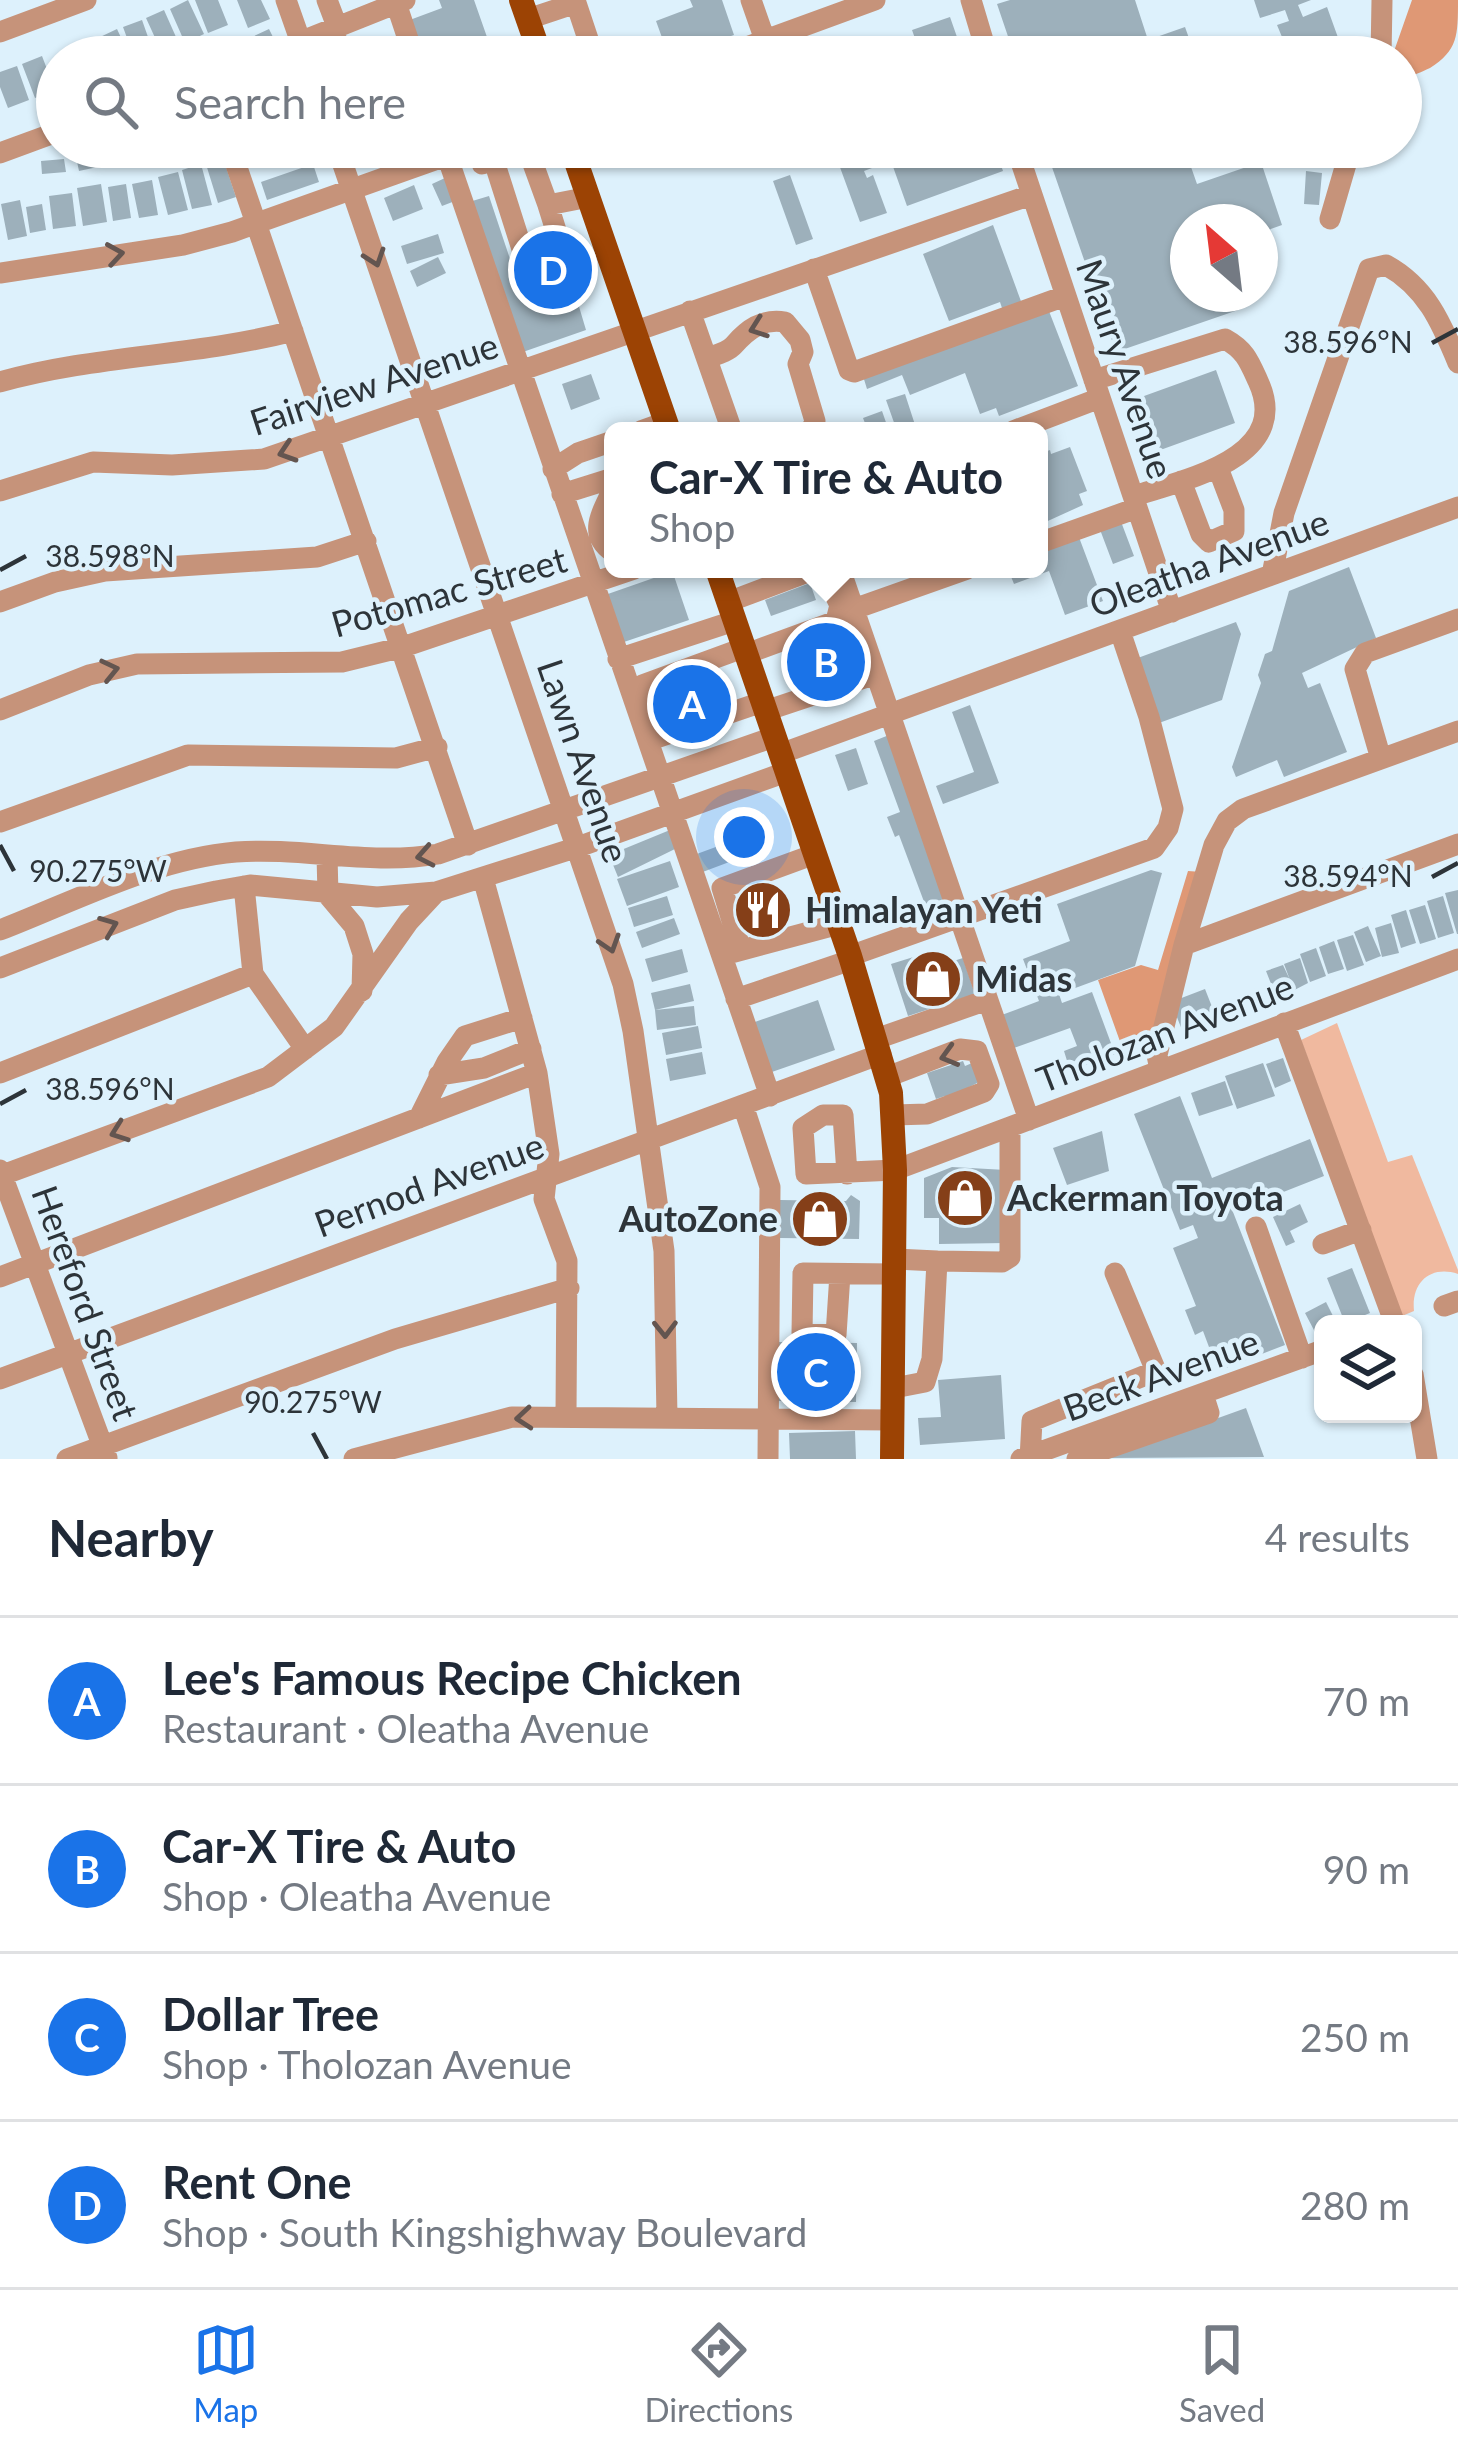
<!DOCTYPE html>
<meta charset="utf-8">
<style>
body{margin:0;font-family:Lato,sans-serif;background:#f6f6f7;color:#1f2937}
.controls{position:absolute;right:36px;bottom:36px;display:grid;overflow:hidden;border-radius:18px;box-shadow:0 3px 9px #0004}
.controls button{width:108px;height:108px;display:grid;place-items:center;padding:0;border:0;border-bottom:3px solid #e0e1e3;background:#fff;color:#1f2937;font:60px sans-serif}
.compass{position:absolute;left:1170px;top:204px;width:108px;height:108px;border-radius:50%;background:#fff;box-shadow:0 3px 9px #0004;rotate:332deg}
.you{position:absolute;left:744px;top:837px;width:42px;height:42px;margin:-30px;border:9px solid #fff;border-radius:50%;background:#1a73e8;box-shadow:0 0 0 18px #1a73e833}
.badge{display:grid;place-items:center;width:78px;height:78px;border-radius:50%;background:#1a73e8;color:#fff;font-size:39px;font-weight:700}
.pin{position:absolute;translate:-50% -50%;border:6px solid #fff;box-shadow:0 3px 12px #0006}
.popup{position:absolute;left:604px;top:422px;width:444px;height:156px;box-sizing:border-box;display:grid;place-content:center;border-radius:18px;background:#fff;filter:drop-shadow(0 3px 9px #0005);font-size:39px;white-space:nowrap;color:#747a83}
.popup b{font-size:45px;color:#1f2937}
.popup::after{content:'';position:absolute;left:50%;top:100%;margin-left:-24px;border:24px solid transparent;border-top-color:#fff}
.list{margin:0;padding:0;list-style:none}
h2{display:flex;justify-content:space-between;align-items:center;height:156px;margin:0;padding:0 48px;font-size:51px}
h2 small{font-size:39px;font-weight:400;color:#747a83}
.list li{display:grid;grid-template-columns:78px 1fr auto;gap:36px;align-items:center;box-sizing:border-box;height:168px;padding:0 48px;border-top:3px solid #e0e1e3}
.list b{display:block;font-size:45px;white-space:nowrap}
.list p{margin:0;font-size:39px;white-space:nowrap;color:#747a83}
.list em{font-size:39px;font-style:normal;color:#747a83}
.icon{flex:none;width:66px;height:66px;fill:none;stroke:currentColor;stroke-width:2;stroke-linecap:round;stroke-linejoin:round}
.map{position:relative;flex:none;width:1458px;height:1459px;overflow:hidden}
.search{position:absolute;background:#fff;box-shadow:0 3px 9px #0004;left:36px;right:36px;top:36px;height:132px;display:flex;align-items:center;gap:30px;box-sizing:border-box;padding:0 42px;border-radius:66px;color:#747a83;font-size:45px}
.sheet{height:828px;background:#fff}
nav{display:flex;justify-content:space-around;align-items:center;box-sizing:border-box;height:168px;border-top:3px solid #e0e1e3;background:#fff;font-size:33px;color:#747a83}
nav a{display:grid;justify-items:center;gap:6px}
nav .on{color:#1a73e8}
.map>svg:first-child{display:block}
</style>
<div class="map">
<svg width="1458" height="1459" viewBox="0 0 1458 1459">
<rect width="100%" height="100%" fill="#ddf1fc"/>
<path fill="#f0b99f" d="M1337,1023L1388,1162L1412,1155L1458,1270V1274C1431,1265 1411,1282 1414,1311L1402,1316L1301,1040Z"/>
<path fill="#df9875" d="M1412,0H1458C1458,36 1458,50 1430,68C1418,73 1414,77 1401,75V57H1392Z
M1188,871L1202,872L1150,1054L1127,1061L1098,980L1141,965L1158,970Z"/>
<path fill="#9db0bb" d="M188,0L204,34L185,43L170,9Z
M195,0H218L228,25L208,33Z
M237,0H261L270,19L248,28Z
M439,0H474L494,57H419L407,21L442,8Z
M690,0H722L734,35L669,57L656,21L693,7Z
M1010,0H1135L1148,40L1185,27L1195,55L1205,51L1207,57H1015L997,4Z
M1254,0H1311L1298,5L1303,17L1327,7L1345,57H1288L1285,48L1269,57H1224L1260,44L1261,48L1282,37L1277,25L1289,21L1285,10L1260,18Z
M164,10L180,46L162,53L146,18Z
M950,17L964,57H905L903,52L918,47L912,30Z
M142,20L154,54L134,57L123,27Z
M117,29L130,57H107L98,38Z
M269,29L275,41L256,50L250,38Z
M346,35L356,57H336L329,43Z
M95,38L100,57H78L74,45Z
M42,56L55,90L35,98L22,64Z
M17,66L29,100L8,108L0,87V72Z
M266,147H307L308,151L256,168L251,152Z
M844,147H864L872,168L864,171L867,178L873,175L887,213L860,222L834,151Z
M886,147H995L1003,171L907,206Z
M1045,147H1184L1197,184L1261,162L1282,225L1260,233V222H1188V294H1236L1241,309L1116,352Z
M1256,147H1303V148L1261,162Z
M99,153L102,166L79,171L76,157Z
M222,155L236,197L218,203L205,161Z
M64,159L66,172L42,174L41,161Z
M201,164L212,205L192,209L182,170Z
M313,164L319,182L267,200L261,182Z
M1306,171L1322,173L1319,205L1304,204Z
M178,172L188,210L168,215L158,177Z
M790,175L813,239L796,245L773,181Z
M445,178L455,201L442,206L432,184Z
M152,180L158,215L139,218L132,184Z
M101,184L107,222L83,226L77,188Z
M126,184L131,218L113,221L108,187Z
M414,185L423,209L393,221L384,198Z
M72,193L76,226L53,229L49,196Z
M489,196L516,277L566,263L586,330L520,353L469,202Z
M20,200L27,236L8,240L1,204Z
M42,204L46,230L30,233L26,207Z
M993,225L1022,304L1003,311L1000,302L949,321L923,254Z
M438,234L444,253L407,264L401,246Z
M438,257L446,273L417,287L410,271Z
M1047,306L1078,386L999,416L996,408L980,414L965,373L910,395L902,375L867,389L863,376Z
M1216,370L1235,423L1152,453L1133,400Z
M591,374L600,399L571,410L562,384Z
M905,394L917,431H897L886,400Z
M882,411L889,431H868L863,418Z
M1070,447L1087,491L1079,494L1083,505L1039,525V454L1050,450L1051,454Z
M1120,519L1134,556L1113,564L1099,527Z
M1077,532L1103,601L1065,615L1049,571L1014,584L1008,569H1039V546Z
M1349,567L1376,638L1302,673L1308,688L1320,683L1347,752L1284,777L1277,760L1236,777L1232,767L1261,683L1258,675L1265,654L1272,651L1289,591Z
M668,573L674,576L689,620L621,643L605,595Z
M810,583L816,600L771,616L765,600Z
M1236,622L1241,634L1222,700L1159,723L1135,659Z
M856,638L864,662L797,686L789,662Z
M710,685L717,706L673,721L667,702Z
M970,705L999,783L943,804L936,786L974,772L952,712Z
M889,735L950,899L926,907L899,835L895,837L887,817L900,812L874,741Z
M856,748L868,784L848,791L835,755Z
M670,830L677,848L618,877L609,855Z
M762,830L769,847L700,873L694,855Z
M670,861L679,887L627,906L617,879Z
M1151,870L1162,873L1135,966L1059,994L1062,1003L1092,992L1115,1054L1083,1066L1080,1059L1068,1064L1064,1051L1077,1046L1070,1028L1011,1049L999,1016L1039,1001L1023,959L1070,941L1057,904Z
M1458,890V934H1457L1445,893Z
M776,891L784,913L749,926L742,903Z
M667,896L673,915L634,927L628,908Z
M1443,896L1454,933L1438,938L1427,901Z
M1425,905L1436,939L1420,944L1409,910Z
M1406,910L1416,943L1401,948L1391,915Z
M674,918L680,934L642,948L636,932Z
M1391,923L1399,953L1382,957L1375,928Z
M1368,926L1381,956L1366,962L1354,932Z
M1353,935L1364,965L1347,971L1337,940Z
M1334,941L1344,969L1328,974L1319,947Z
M1316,948L1326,976L1310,982L1300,954Z
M682,949L688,972L652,982L645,959Z
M936,950L941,965L963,958L975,994L908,1016L891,964Z
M1300,958L1308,983L1277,999L1266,971L1283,965L1290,980L1284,964Z
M690,984L694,1001L655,1010L651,993Z
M1205,989L1216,1017L1182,1030L1171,1002Z
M818,1000L835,1050L769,1073L752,1023Z
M694,1006L696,1025L657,1030L655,1010Z
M698,1026L702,1048L666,1055L662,1033Z
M702,1052L706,1074L670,1081L666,1059Z
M1283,1058L1291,1081L1275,1088L1266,1064Z
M963,1061L965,1066L977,1061L983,1080L946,1099L945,1096L936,1099L927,1073Z
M1263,1063L1275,1096L1237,1109L1225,1076Z
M1225,1081L1233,1105L1199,1116L1191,1093Z
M1180,1096L1212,1178L1310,1139L1324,1176L1233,1212L1285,1345L1218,1371L1203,1331L1195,1335L1185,1310L1196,1306L1173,1248L1198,1238L1193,1225L1180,1230L1134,1114Z
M1102,1131L1109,1171L1067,1185L1053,1148Z
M952,1167L1006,1170L1005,1243L939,1244V1218H924V1178Z
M851,1195L860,1201L859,1239L780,1238V1200L846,1201Z
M1300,1204L1308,1222L1290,1231L1295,1242L1286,1246L1273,1217Z
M1352,1268L1370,1313L1345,1323L1327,1278Z
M1326,1302L1337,1324H1323V1330L1316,1334L1305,1313Z
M776,1342L857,1343L856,1402L776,1401Z
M1001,1375L1005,1439L920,1445L918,1418L941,1417L938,1380Z
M1246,1408L1264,1457L1107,1458Z
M855,1431L856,1459H790L789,1433Z"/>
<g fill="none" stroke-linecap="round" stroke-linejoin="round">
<path stroke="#c6937a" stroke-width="21" d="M286,0L306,57
M327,0L338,29
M751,0L765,40
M971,0L988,57
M576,3L594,57
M397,6L414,57
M528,19L576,3L575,0
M0,32L86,0
M262,57L405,0
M719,57L875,0
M1381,57L1382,0
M230,147L468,845
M337,147L623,984L633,1031L664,1251L667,1417
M444,147L770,1096
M1016,147L1172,612
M0,153L57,132
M494,161L522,249L558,237L548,205L589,197
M482,164L528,150L548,205
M1330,219L1351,147
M814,269L849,370L854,372L1065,296
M0,273L183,245L232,232L471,147
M690,311L732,431
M707,358C715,355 728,352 734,345C747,330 762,318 785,322L800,340L803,352L798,364L815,421L811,431
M1094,380L1225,339C1245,350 1249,361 1258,381C1294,458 1183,480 1134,496
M0,382C96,355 197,356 293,331
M641,431L666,422
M1013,431L1100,398
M553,469L578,453L613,441
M1181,481L1201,534L1209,542L1234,531V510L1218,468
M613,489C602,513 587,534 613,552
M0,491L93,462L172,465L264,459L1031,195
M562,494L613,478
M1039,543L1137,508
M840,569L1029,1120
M1272,575L1284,513L1369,269L1386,265C1426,287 1441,322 1458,363
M0,602L55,582L105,571L317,557L366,541
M728,602L816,569
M854,609L967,569
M743,648L642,685L659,737L762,702
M746,654L836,621L840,605L822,569
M618,659L734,621
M0,710L89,675L137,664L342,662L403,647L634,569
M765,711L876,674
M780,754L1458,507
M1381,759L1355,669L1365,653L1458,619
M0,822L188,755L396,758L437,747
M327,855L328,895L354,926L363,954L362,991
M483,878L537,1073L549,1154L544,1199L567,1261L566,1415
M244,886L253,974L305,1049
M0,930C75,901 155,859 236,852C304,847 370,866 438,854L774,737
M1184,945L1458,844
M741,950L722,888L815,854
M727,954L839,924
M850,956L1154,848L1168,828L1173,809L1149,717L1120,631
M0,968L175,900L216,891L250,885L377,897L436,892L578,847L786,772
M736,999L851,960
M1284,1023L1395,1324
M876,1039L987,1000
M1160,1070L1157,1055L1184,945L1214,845L1227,821L1243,809L1458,731
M0,1073L253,974
M439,1075L484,1068L531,1049
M887,1077L960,1049L977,1051L989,1084L984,1092L927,1114L894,1115
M743,1105L770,1187L768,1459
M419,1118L447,1062L465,1036L522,1018
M0,1170L107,1458
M847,1174L843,1115H823L803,1128L806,1174L895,1170L1458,959
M0,1176L268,1077L334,1027L409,921L436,892
M1256,1227L1302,1358
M1323,1244L1361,1230
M937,1261L1002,1262L1010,1257V1127
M840,1274L836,1335L802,1333L803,1273L895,1274
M0,1277L537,1073
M1444,1306L1458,1301
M1413,1374L1427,1459
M0,1379L881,1054
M894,1388L925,1382L932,1359L937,1261L895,1259
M67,1459L395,1339L569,1288
M354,1459L512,1417L893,1420
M1021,1459L1323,1350
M1030,1459L1032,1421L1156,1371L1115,1273
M1077,1459L1209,1413L1203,1394"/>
<path stroke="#9c4304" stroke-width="24" d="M521,0L541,57
M571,147L669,431
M717,569L850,956L891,1093L895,1170L892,1459"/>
</g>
<defs><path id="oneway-chevron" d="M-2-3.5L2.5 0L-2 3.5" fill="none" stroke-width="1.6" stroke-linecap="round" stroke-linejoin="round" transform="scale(3)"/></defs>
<g stroke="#635550">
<use href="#oneway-chevron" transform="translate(115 254) rotate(-9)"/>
<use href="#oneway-chevron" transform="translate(375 258) rotate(71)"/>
<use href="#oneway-chevron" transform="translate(758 328) rotate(160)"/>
<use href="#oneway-chevron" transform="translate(287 452) rotate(162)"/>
<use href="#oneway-chevron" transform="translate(110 670) rotate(-13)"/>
<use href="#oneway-chevron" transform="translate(425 856) rotate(169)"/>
<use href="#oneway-chevron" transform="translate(109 926) rotate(-21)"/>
<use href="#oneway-chevron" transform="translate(610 944) rotate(72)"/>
<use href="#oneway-chevron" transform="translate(949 1056) rotate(164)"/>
<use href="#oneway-chevron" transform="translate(119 1132) rotate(160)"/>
<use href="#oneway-chevron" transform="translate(665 1329) rotate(89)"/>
<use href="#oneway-chevron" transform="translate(524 1418) rotate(175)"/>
</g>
<path fill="none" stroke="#2d3439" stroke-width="4.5" d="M1432,343L1458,329M0,570L26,556M0,845L14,871M1432,877L1458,863M0,1104L26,1090M313,1433L327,1459"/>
<defs>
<g id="restaurant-disc" transform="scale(3)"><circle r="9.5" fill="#853f18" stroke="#ddf1fc"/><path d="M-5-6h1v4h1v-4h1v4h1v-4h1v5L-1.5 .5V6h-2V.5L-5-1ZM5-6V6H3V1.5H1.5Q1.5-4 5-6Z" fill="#fff"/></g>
<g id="shop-disc" transform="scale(3)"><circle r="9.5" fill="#853f18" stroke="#ddf1fc"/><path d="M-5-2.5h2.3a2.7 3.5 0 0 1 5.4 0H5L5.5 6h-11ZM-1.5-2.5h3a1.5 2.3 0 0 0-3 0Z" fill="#fff"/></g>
</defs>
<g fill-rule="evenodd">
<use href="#restaurant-disc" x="763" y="910"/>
<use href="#shop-disc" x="933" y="979"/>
<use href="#shop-disc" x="965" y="1198"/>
<use href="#shop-disc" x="820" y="1219"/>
</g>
<g text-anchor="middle" stroke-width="9" stroke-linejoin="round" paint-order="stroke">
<g font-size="36" fill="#2d3439" stroke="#ddf1fc">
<text transform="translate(1125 369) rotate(71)" y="13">Maury Avenue</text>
<text transform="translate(374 384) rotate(-18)" y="13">Fairview Avenue</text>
<text transform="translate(1209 563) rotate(-20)" y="13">Oleatha Avenue</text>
<text transform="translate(449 592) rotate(-16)" y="13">Potomac Street</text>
<text transform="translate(583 761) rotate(71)" y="13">Lawn Avenue</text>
<text transform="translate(1165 1033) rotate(-21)" y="13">Tholozan Avenue</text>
<text transform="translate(429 1185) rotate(-20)" y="13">Pernod Avenue</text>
<text transform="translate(85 1303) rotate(70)" y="13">Hereford Street</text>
<text transform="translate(1161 1375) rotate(-20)" y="13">Beck Avenue</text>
</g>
<g font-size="36" font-weight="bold" fill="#2d3439" stroke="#ddf1fc" text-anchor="start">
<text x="805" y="923">Himalayan Yeti</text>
<text x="975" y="992">Midas</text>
<text x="1007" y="1211">Ackerman Toyota</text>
<text x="778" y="1232" text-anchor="end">AutoZone</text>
</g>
</g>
<g font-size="30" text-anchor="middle" fill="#2d3439" stroke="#ddf1fc" stroke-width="9" stroke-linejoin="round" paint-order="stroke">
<text x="1348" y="353">38.596°N</text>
<text x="110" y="567">38.598°N</text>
<text x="98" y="882">90.275°W</text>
<text x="1348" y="887">38.594°N</text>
<text x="110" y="1100">38.596°N</text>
<text x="313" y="1413">90.275°W</text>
</g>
</svg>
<div class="controls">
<button><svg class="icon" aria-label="layers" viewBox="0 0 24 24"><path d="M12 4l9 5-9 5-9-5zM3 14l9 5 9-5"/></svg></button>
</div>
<svg class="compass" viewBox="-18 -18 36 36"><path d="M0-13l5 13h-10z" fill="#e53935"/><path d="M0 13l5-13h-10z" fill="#747a83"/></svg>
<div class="you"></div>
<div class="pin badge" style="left:692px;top:704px">A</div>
<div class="pin badge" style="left:826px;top:662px">B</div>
<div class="popup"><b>Car-X Tire &amp; Auto</b>Shop</div>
<div class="pin badge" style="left:816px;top:1372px">C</div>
<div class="pin badge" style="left:553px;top:270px">D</div>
<div class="search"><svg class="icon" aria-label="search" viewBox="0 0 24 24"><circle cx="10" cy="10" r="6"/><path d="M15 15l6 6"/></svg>Search here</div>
</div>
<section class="sheet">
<h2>Nearby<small>4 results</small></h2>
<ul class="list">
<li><span class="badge">A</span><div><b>Lee's Famous Recipe Chicken</b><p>Restaurant · Oleatha Avenue</p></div><em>70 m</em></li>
<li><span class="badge">B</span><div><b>Car-X Tire &amp; Auto</b><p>Shop · Oleatha Avenue</p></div><em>90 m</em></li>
<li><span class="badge">C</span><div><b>Dollar Tree</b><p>Shop · Tholozan Avenue</p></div><em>250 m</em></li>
<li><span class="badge">D</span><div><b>Rent One</b><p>Shop · South Kingshighway Boulevard</p></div><em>280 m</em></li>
</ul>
</section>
<nav>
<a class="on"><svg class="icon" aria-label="map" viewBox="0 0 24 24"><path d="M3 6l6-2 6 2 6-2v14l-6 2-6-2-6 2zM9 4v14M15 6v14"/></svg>Map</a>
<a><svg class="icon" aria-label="directions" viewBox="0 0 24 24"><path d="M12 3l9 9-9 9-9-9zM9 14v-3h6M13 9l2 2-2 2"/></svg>Directions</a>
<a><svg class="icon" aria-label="saved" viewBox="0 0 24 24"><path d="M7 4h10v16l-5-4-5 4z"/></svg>Saved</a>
</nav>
